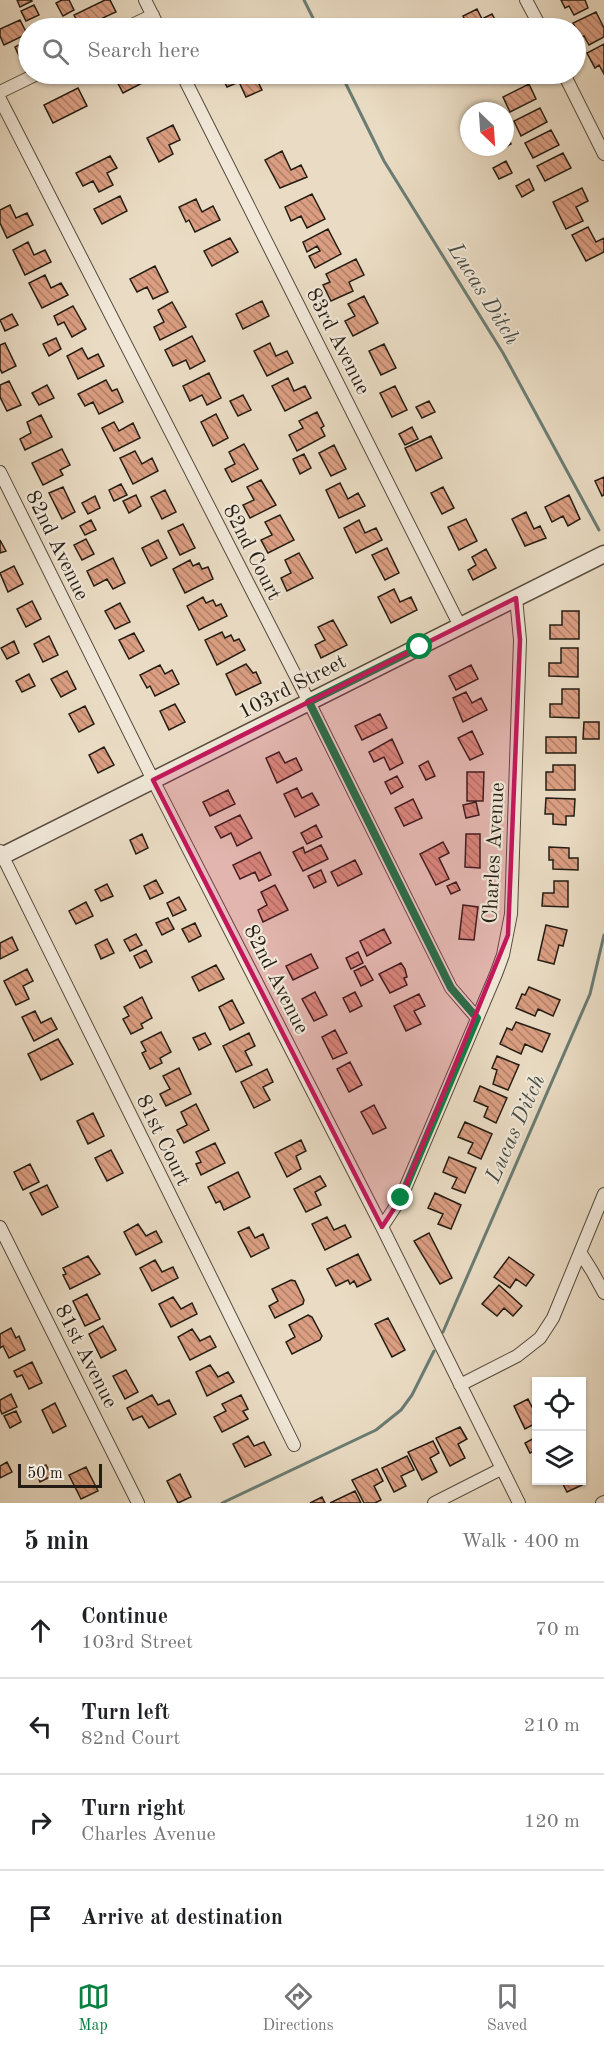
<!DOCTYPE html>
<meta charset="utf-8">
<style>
body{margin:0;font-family:"Old Standard TT",serif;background:#f6f6f6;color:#202124}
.controls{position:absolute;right:18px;bottom:18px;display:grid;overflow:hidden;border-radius:0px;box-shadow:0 2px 4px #0004}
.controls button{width:54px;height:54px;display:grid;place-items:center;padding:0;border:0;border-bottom:2px solid #e0e0e0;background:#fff;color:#202124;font:30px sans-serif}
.compass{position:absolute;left:460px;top:102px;width:54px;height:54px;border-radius:50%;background:#fff;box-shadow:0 2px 4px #0004;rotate:155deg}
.scale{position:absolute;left:18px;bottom:15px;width:84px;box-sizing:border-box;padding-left:6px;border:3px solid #241c12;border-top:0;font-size:16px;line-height:21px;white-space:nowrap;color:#241c12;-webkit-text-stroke:4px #f1e8d9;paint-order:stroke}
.stop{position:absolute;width:18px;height:18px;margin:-14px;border:4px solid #0b8043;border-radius:50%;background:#fff}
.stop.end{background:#0b8043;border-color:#fff;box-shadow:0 2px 6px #0008}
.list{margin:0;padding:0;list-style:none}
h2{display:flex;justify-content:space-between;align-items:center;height:78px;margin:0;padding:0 24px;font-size:26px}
h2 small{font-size:20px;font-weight:400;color:#757577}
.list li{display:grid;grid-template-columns:39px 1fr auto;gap:18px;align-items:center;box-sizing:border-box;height:96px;padding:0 24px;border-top:2px solid #e0e0e0}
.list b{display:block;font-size:22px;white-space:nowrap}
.list p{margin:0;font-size:20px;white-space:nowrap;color:#757577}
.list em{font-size:20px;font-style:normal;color:#757577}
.icon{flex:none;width:33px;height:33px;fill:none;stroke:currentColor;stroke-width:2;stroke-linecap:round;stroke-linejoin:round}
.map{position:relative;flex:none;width:604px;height:1503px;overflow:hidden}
.search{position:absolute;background:#fff;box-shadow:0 2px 4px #0004;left:18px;right:18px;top:18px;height:66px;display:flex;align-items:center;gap:15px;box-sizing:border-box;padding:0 21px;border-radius:33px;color:#757577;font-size:22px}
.sheet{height:462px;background:#fff}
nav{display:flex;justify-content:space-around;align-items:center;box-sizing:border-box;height:84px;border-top:2px solid #e0e0e0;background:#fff;font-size:16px;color:#757577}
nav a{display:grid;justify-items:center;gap:3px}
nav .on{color:#0b8043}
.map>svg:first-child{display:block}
</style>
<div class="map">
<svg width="604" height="1503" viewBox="0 0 604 1503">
<defs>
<pattern id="building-back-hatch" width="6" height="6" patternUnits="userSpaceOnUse" patternTransform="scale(1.5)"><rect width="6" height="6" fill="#db9e82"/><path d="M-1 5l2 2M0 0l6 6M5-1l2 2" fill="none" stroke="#b18069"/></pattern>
</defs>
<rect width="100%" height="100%" fill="#eadcc4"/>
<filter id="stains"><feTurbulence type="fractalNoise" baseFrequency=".00333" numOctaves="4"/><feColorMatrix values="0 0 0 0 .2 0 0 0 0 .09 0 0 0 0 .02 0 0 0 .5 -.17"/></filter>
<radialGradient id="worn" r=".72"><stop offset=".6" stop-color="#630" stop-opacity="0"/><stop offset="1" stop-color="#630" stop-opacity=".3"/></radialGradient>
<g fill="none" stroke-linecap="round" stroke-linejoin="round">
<path stroke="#6a7c73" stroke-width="3" d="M304,0L318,28
M341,74L384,161L503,353L599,530
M443,1332L590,994L604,935
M222,1503L376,1430L401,1410L412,1395L434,1351"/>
</g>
<path fill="url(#building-back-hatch)" stroke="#241c12" stroke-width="1.5" d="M17,0H31L32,1L20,7Z
M62,0H69L74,10L63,16L56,3Z
M105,0H110L116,12L81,28L74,15Z
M561,0H585L588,8L574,15L569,6L565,8Z
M34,5L39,15L26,21L21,11Z
M477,9L482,19L492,14L498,25L492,28H469L463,16Z
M596,12L604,28V37L589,45L584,36L580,38L573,23Z
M20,20L27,34L4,45L0,36V29Z
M28,40V56L21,60L15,47Z
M604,44V74L599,65L595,68L587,53Z
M113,74H144L148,80L123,93Z
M223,74H254L262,90L246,97L239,82L227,87L221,75Z
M491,74H508L509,75L495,82Z
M529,84L536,99L510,112L503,97Z
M78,88L87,106L53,123L44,105Z
M540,108L547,122L521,136L514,121Z
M173,125L180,140L169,145L173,154L159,162L147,138Z
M551,130L559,145L533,158L525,143Z
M506,133L511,144L499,151L497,147H505Z
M282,151L291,170L301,165L307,177L280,188L265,160Z
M563,153L571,168L545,181L537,166Z
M110,156L117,168L107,173L113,185L99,192L93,181L83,186L76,173Z
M506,161L512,173L499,179L493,168Z
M529,179L534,190L522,197L516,186Z
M582,188L588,201L576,207L583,221L566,229L553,202Z
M312,194L325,219L307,228L301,216L291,221L285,207Z
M120,196L127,211L102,224L94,209Z
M196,199L202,212L213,206L220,220L195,232L189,220L186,222L179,207Z
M10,205L16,218L27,213L33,225L7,238L0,223V210Z
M588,227L596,242L604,238V252L586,261L572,235Z
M328,229L341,254L315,268L309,256L320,251L317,246L307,252L303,242Z
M230,238L238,252L212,266L204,251Z
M28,242L34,255L45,250L51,262L25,275L13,250Z
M356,259L364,275L349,282L353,291L331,301L323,285L330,282L326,274Z
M155,266L168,292L153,299L147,287L137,292L130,279Z
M45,275L51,288L61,283L68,295L42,308L29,283Z
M364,296L378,323L353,336L345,321L355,316L348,304Z
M262,301L269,316L243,329L236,314Z
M172,302L186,327L160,340L154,327L164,322L158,310Z
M73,306L86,329L72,337L64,322L58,325L54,316Z
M12,314L18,325L5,331L0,320Z
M192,336L205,361L190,369L186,360L173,366L165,350Z
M56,338L61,349L49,356L43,344Z
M5,343L16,366L2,373L0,369V345Z
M270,343L276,356L287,351L293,363L267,376L254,351Z
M384,344L396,368L381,375L369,351Z
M82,348L88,359L98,354L104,366L78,379L67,356Z
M209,373L221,398L207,405L202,395L190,401L183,386Z
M288,378L294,391L305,386L311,398L285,411L272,386Z
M106,380L112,391L117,389L123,402L99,414L93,402L85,406L78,394Z
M9,381L21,405L7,411L0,397V385Z
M47,385L54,398L39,405L32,393Z
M395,386L407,410L392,417L380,393Z
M243,395L251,410L238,416L230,401Z
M429,401L435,412L422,418L416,407Z
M317,412L324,426L321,428L325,436L297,451L289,435L303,428L299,421Z
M216,414L228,438L213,446L201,422Z
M41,415L52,437L25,450L20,439L31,433L27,422Z
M114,422L119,431L133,423L140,438L114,451L102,428Z
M412,427L418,439L405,445L399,434Z
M431,436L442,458L416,471L405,448Z
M244,444L258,469L232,482L225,469L235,464L229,452Z
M334,445L346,469L331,476L319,453Z
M62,449L70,465L60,470L63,475L43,485L32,463Z
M135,451L142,464L152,458L158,471L133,484L120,458Z
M304,454L311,468L300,474L293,459Z
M604,477V495L602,496L595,481Z
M261,480L276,505L250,518L243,505L254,500L247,487Z
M340,483L348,499L358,493L365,506L339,518L326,490Z
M121,484L127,495L114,501L109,490Z
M63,487L75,512L62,519L49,493Z
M443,487L454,508L442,514L431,493Z
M165,490L176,512L162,519L151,497Z
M136,495L141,506L129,513L123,501Z
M569,495L580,519L568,526L563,516L552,522L545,507Z
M95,496L100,508L88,514L82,503Z
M526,512L534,529L540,526L546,538L525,546L512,519Z
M280,515L294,540L268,553L261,540L272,535L265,522Z
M466,519L477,541L459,550L448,527Z
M91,520L96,530L85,535L80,526Z
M359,520L365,533L376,528L382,540L356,553L344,528Z
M183,524L195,548L180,555L168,531Z
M86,539L94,554L82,560L74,545Z
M0,540L6,551L0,553Z
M158,540L167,558L151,566L142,548Z
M387,548L399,573L385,580L372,555Z
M486,549L496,568L473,580L468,570L476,565L472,557Z
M299,553L313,578L287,591L281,578L291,573L285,560Z
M113,558L125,583L113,589L107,579L94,586L87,571Z
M190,560L193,566L199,563L202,569L208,567L213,579L185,593L173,569Z
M14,566L23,584L8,592L0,573Z
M394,589L400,602L411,597L417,610L391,623L378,597Z
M203,597L206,603L213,600L216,606L221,604L227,616L199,630L187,606Z
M32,601L41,619L26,627L17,609Z
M120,603L130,622L115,629L105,611Z
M562,611H579V639H550V625H562Z
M333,620L347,645L321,658L315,645L325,640L318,627Z
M222,632L225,638L231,635L234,641L239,639L245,650L217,665L205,640Z
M134,633L144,651L129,659L119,640Z
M49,636L58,655L43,662L34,644Z
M14,641L19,653L7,659L1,648Z
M561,648H578V677L549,676V663H561Z
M246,664L253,673L256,672L261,683L236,695L226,674Z
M160,665L165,674L172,670L179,684L155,696L150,686L147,688L140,675Z
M471,665L478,679L456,690L449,676Z
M67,671L76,689L61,697L51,679Z
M29,674L35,686L22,692L16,681Z
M562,689H579V718L550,717V704H562Z
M466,692L472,703L481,698L487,710L463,722L453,698Z
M175,704L185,722L169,730L160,711Z
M85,706L94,724L79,732L69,714Z
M380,714L387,728L362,740L355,726Z
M584,722H599V739H583Z
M472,731L483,754L470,760L458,738Z
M546,737H576V753H546Z
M392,739L403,763L390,770L384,757L374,762L369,752Z
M104,747L114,765L98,773L89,755Z
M279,752L285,763L296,758L302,770L277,783L266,758Z
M428,761L435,776L426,780L419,766Z
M553,765H575V790H546V772H553Z
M467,772H484L483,801H467Z
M397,776L403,787L391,794L385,782Z
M297,788L302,798L312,793L319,805L295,817L284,794Z
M228,790L235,804L210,816L203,802Z
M546,798L575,799L574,816H566V825L553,824V814H545Z
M413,799L422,818L404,826L395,808Z
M476,802L479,815L466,818L463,805Z
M240,815L252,838L237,846L231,833L221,838L215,827Z
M316,825L322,837L307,844L301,833Z
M142,834L148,848L136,854L130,840Z
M466,834H480V868L465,867Z
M443,842L449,853L439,858L449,879L436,885L420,854Z
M321,845L328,859L303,871L293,852L303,847L305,853Z
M549,847L569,848V858H578V870L553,869V860H549Z
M260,852L271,875L259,881L255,872L240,879L233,865Z
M355,860L362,874L338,886L331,872Z
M321,870L326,882L314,888L308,876Z
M156,880L163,893L150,899L144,886Z
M554,881H568V907L542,906L543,893H554Z
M456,882L460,890L451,894L447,886Z
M107,884L113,896L101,901L95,890Z
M275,885L288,910L263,922L258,910L267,905L261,892Z
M179,897L186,910L173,916L167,903Z
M86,902L93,916L76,924L69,911Z
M463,905L478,907L474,940L459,939Z
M168,918L174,929L162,935L156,923Z
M195,923L201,936L189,942L182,929Z
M546,925L567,930L563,946L559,945L554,964L538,960Z
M384,929L391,943L367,956L360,941Z
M136,934L142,945L130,951L124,940Z
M12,937L18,950L0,959V943Z
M107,939L114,953L101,959L95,945Z
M146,950L152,962L140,968L134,956Z
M358,952L363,963L351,969L346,958Z
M311,954L318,968L293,980L286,966Z
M401,963L405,969L407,977L404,978L407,985L390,993L379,974Z
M216,965L224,979L199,991L192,977Z
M365,966L373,980L361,986L354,971Z
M27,969L33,981L23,986L29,999L16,1005L4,981Z
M529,987L560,1000L553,1016L538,1009L535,1016L516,1008L522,994L525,995Z
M315,992L327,1015L314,1021L302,999Z
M355,992L362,1006L350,1012L343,998Z
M419,994L425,1006L414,1011L421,1024L406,1031L394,1006Z
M142,997L152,1018L141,1024L143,1028L131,1034L123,1019L129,1016L124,1007Z
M232,1000L244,1023L230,1030L219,1007Z
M35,1011L41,1023L51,1018L57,1029L34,1041L22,1017Z
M516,1022L550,1034L542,1052L525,1044L521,1054L500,1044L507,1028L512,1030Z
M335,1030L347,1053L333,1059L322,1037Z
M161,1032L171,1052L160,1058L162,1063L150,1069L142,1053L146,1051L141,1042Z
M205,1033L211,1044L199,1050L193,1038Z
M249,1033L255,1046L245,1051L252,1065L236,1072L223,1046Z
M58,1039L73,1064L41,1080L28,1054Z
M497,1056L519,1065L508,1090L493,1084L497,1070L492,1068Z
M350,1062L362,1085L349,1092L337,1069Z
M179,1068L191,1094L166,1106L160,1094L170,1089L163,1076Z
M267,1069L273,1082L263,1087L270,1100L254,1108L241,1082Z
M480,1086L507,1098L496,1123L484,1117L488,1107L474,1101Z
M196,1104L209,1130L184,1143L177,1130L187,1125L181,1112Z
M374,1105L386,1128L373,1134L361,1112Z
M93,1113L104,1136L88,1144L77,1121Z
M465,1122L492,1134L481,1159L468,1153L473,1143L458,1137Z
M301,1140L306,1151L296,1156L301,1169L287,1177L275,1153Z
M215,1143L225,1163L201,1175L196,1164L201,1162L196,1152Z
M111,1150L123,1173L107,1181L95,1158Z
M449,1157L476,1168L465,1193L452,1188L457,1178L443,1172Z
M30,1164L39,1182L23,1190L14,1172Z
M238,1172L250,1197L224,1210L220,1201L216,1203L208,1187Z
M320,1176L326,1186L315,1192L321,1205L306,1212L294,1189Z
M47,1185L58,1207L42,1215L30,1193Z
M435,1193L461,1205L451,1229L438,1224L443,1214L428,1208Z
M327,1217L334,1230L345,1225L351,1237L325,1250L312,1224Z
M138,1224L146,1236L156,1231L162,1242L136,1255L124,1232Z
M249,1227L255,1238L263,1234L269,1248L251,1257L238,1232Z
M429,1233L452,1278L440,1284L414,1241Z
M358,1254L371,1280L357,1287L354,1281L350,1284L348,1280L336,1286L327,1269Z
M88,1256L100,1274L70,1289L63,1275L66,1274L63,1268Z
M509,1257L534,1275L526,1286L516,1279L510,1288L494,1277Z
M155,1260L162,1272L173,1267L178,1278L152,1291L140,1268Z
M291,1280L295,1281L304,1300L303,1304L275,1318L269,1306L278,1301L272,1289Z
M499,1285L522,1306L513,1316L504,1308L497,1316L482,1304Z
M87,1294L100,1319L85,1326L73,1301Z
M173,1297L181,1309L192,1303L197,1314L171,1327L159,1304Z
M308,1315L312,1317L322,1336L320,1340L292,1354L286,1342L295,1337L289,1325Z
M388,1318L405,1350L392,1357L375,1324Z
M103,1326L116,1350L101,1358L89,1334Z
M11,1328L16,1338L19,1336L25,1350L9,1358L3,1346L0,1348V1334Z
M192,1329L200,1341L210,1336L216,1347L190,1360L178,1337Z
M32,1362L42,1383L29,1389L22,1375L17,1377L14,1371Z
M210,1365L218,1377L228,1372L234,1382L207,1396L196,1372Z
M126,1370L138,1392L125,1399L113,1376Z
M11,1394L17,1407L2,1414L0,1409V1400Z
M152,1395L158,1405L169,1400L176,1414L149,1428L142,1416L133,1420L127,1408Z
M241,1395L248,1409L243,1411L248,1419L222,1432L214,1417L226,1411L222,1404Z
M528,1399L536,1415V1423L525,1429L514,1406Z
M55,1403L66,1426L53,1433L42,1410Z
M16,1411L21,1422L10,1428L4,1416Z
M460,1427L467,1439L458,1444L465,1458L450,1466L436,1438Z
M248,1436L254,1446L264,1442L271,1455L245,1467L233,1444Z
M536,1437V1450L530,1453L525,1443Z
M433,1441L439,1453L430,1458L437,1472L422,1480L408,1452Z
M407,1456L414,1470L401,1476L406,1486L394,1492L382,1468Z
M7,1462L12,1472L0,1478V1466Z
M46,1465L52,1476L40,1482L35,1470Z
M86,1467L98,1491L81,1499L69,1475Z
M377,1469L383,1481L374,1486L381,1500L375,1503H364L352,1480Z
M180,1474L191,1497L178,1503L167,1481Z
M561,1480H580L582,1485L567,1492Z
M355,1491L361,1503H330Z
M322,1497L325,1503H310Z"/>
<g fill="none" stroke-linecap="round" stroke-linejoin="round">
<g stroke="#564c3e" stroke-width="14">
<path id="minor" d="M145,0L159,28
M526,0L541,28
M126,28L153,15
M182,74L460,626
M564,74L604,154
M0,92L37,74
M0,99L309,702L451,988L477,1018
M0,472L153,780L382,1227L519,1503
M0,851L294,1445
M0,1227L138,1503
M382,1227L401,1198L496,974L503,955L511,914L520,640L516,598
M580,1252L592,1271L604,1293
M460,1385L517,1356L540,1338L553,1318L604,1194
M434,1503L501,1469
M602,1503L604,1502"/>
</g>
<g stroke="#564c3e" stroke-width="19">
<path id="tertiary" d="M0,857L604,554"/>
</g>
<use href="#minor" stroke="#f1e8d9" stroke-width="12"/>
<use href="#tertiary" stroke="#f1e8d9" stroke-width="16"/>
</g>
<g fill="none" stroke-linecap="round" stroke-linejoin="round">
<path stroke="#0b8043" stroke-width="8" d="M401,1198L477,1018L451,988L309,702L420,647"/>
</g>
<path fill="#c2185b" fill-opacity="0.2" stroke="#c2185b" stroke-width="4.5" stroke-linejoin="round" d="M516,598L520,640L508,935L401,1198L382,1227L153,780Z"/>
<g text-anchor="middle" stroke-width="4.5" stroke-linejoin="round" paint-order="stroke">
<g font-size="21" fill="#241c12" stroke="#f1e8d9">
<text transform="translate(339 341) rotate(63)" y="7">83rd Avenue</text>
<text transform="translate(58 545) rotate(64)" y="7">82nd Avenue</text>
<text transform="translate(253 552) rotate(63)" y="7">82nd Court</text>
<text transform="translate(292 686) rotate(-27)" y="7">103rd Street</text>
<text transform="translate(493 853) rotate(-87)" y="7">Charles Avenue</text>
<text transform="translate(277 979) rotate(63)" y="7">82nd Avenue</text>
<text transform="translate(164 1140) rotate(64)" y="7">81st Court</text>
<text transform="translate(87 1356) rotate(63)" y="7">81st Avenue</text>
</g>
<g font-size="22" font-style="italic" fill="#474c43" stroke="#f1e8d9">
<text transform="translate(485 293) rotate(58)" y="8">Lucas Ditch</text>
<text transform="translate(514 1128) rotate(-66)" y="8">Lucas Ditch</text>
</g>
</g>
<rect width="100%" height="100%" filter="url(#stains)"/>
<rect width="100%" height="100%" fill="url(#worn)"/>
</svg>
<div class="controls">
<button><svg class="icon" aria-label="locate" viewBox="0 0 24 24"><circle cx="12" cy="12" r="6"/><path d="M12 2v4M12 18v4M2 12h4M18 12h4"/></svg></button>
<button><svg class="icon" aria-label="layers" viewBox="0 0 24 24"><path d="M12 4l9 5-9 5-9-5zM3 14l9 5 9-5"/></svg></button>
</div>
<svg class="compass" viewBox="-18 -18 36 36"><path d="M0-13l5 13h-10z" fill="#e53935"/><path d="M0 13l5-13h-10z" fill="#757577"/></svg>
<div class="scale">50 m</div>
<div class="stop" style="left:420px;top:647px"></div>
<div class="stop end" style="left:401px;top:1198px"></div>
<div class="search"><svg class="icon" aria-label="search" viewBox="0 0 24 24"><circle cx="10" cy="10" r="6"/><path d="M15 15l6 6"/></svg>Search here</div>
</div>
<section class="sheet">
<h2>5 min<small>Walk · 400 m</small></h2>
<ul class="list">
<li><svg class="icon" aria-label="ahead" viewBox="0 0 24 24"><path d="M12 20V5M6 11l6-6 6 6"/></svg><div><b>Continue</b><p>103rd Street</p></div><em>70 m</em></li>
<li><svg class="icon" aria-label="left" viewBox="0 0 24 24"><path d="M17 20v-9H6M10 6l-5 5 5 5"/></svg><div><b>Turn left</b><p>82nd Court</p></div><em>210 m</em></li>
<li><svg class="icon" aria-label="right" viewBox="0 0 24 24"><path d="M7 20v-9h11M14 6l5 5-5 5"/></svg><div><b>Turn right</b><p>Charles Avenue</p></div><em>120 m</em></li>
<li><svg class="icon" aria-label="arrive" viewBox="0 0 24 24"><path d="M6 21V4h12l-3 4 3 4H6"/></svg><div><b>Arrive at destination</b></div></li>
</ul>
</section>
<nav>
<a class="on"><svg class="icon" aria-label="map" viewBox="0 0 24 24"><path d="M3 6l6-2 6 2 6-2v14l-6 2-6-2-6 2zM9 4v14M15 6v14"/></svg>Map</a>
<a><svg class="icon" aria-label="directions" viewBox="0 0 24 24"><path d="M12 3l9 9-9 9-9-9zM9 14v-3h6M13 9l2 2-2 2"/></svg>Directions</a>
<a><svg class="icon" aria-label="saved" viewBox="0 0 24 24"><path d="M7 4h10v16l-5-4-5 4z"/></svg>Saved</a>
</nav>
